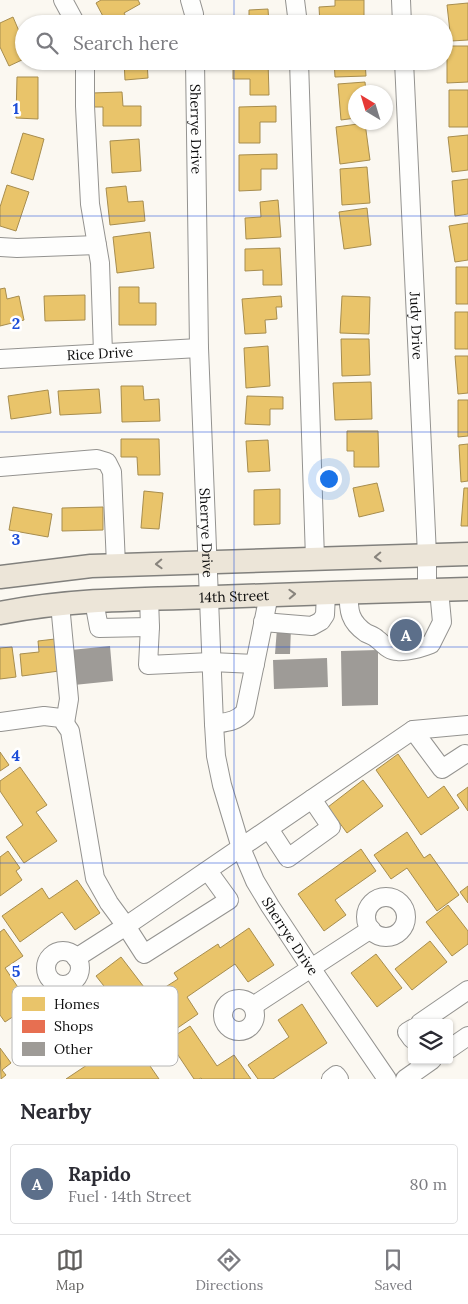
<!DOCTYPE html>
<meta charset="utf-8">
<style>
body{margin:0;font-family:Lora,serif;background:#f7f7f7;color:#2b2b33}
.controls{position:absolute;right:15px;bottom:15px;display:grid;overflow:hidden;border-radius:5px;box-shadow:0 1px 4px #0004}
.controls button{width:45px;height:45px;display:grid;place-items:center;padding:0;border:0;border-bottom:1px solid #e1e1e2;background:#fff;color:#2b2b33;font:25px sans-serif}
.compass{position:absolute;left:348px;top:85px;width:45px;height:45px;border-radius:50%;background:#fff;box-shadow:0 1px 4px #0004;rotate:322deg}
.you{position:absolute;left:328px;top:478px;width:18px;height:18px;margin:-12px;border:4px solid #fff;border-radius:50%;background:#1a73e8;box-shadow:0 0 0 8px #1a73e833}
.badge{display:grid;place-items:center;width:32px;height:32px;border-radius:50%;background:#605f5d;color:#fff;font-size:16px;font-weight:700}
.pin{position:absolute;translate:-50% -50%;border:2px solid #fff;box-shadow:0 1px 5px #0006}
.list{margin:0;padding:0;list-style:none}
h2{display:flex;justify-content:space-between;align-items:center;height:65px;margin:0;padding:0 20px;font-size:21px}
h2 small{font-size:16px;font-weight:400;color:#7c7c81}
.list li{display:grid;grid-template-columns:32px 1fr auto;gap:15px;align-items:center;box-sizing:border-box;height:80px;margin:0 10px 10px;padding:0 10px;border:1px solid #e1e1e2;border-radius:5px}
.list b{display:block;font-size:19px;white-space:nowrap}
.list p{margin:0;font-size:16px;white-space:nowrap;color:#7c7c81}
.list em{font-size:16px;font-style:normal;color:#7c7c81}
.icon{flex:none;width:28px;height:28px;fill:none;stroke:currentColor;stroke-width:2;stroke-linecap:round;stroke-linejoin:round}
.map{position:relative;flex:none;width:468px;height:1079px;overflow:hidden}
.search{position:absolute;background:#fff;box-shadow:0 1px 4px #0004;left:15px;right:15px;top:15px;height:55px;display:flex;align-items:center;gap:12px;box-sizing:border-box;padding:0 18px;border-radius:28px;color:#7c7c81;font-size:19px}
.sheet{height:155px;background:#fff}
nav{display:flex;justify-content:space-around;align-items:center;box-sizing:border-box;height:70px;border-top:1px solid #e1e1e2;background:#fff;font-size:14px;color:#7c7c81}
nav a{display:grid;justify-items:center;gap:2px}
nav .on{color:#605f5d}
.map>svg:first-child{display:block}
</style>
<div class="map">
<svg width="468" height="1079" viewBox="0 0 468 1079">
<rect width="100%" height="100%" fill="#fbf8f1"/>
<path fill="#e9c46a" stroke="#a78d4e" d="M101,0H138L140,4L124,13L130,24H102L106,22L96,3Z
M335,0H364V17H354V24H320L319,7L335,6Z
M468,3V40L451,41L447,5Z
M268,9L269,24H249V10Z
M13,17L24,43V59L9,66L0,47V23Z
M447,46H468V82L447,83Z
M124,61H147L148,78L125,80Z
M233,61H268L269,95H250V79H233Z
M334,61H365L366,76L335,77Z
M17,77H38V119L16,118Z
M365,82L366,92H356V118L341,120L338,84Z
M449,90H468V127H449Z
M122,92L123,106H141V126H103V107H92V93Z
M276,106V122H260V143H239V107Z
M365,123L370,160L340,164L336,127Z
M23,133L44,139L33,180L11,173Z
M468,135V170L452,172L448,137Z
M139,139L141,171L112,173L110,141Z
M277,154V169H261V190L239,191V155Z
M367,167L370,203L342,205L340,169Z
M468,179V214L455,216L452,181Z
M7,185L29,192L16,231L0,226V207Z
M126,186L128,202L143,201L145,221L110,225L106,188Z
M278,200L281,237L246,239L245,218L261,217L260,202Z
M367,208L371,245L344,249L339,212Z
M468,223V260L455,262L449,226Z
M150,232L154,268L117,273L113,237Z
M280,248L282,285H263V270L245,271V249Z
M456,267H468V304H456Z
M119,287H139V303H156V325H119Z
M5,288L7,299L19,296L24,320L0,326V289Z
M85,295V320L45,321L44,296Z
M281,296L282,307H276L277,319L265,320L266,333L245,334L242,299Z
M342,296L370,297L369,334L340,333Z
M455,312H468V349H455Z
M341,339H369L370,375L342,376Z
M268,346L270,386L246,388L244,348Z
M455,356H468V393L458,394Z
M371,382L372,419L335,420L333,383Z
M121,386H143L144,400L159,399L160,421L122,422Z
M99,389L101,413L60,415L58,391Z
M48,390L51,413L11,419L8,396Z
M247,396L283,397V409H270V425L245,424Z
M458,400H468V436L458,437Z
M347,431H378L379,467H354V451H347Z
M121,439H159L160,475H138L137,457H121Z
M268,440L270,471L248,472L246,441Z
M468,444V481L461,482L459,445Z
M377,483L384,511L359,517L353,488Z
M464,488H468V526H461Z
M280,489V524L254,525V490Z
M144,491L163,493L159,529L141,528Z
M13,507L52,514L48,537L9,530Z
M103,507V530L62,531V508Z
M55,639L59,671L22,676L20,654L39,652L38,641Z
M12,647L16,677L0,679V648Z
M0,752L9,765L0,771Z
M398,754L428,798L444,786L459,808L421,835L376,770Z
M20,767L47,805L36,812L57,841L24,863L6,837L23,825L0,791V781Z
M363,780L383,806L347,833L328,807Z
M468,787V811L457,795Z
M407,832L424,858L430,854L459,895L437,911L407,868L391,879L374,855Z
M361,849L376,871L335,900L346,915L324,931L298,894Z
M8,851L20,868L16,871L22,880L0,896V857Z
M77,880L100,913L75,930L62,912L20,942L2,916L42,888L49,899Z
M468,886V903L460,892Z
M448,905L468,931V944L452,956L426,922Z
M249,928L274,965L248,982L235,964L187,997L198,1014L176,1029L153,995L178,979L174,973L218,944L220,948Z
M4,929L23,956L5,968L34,1011L18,1022L14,1016L5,1022L0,1015V932Z
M430,941L447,962L412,990L395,969Z
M376,954L402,988L377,1007L351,973Z
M121,957L147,991L123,1010L96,976Z
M302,1004L327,1043L273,1079H258L248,1065L289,1037L278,1020Z
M190,1026L217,1066L234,1055L251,1079H202L201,1078L199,1079H194L168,1040Z
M137,1047L159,1079H66L102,1055L109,1065Z
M0,1048L11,1063L2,1070L6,1075L1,1079Z"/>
<path fill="#e76f51" stroke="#a6523d" d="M419,628L420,641L392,642V629Z"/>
<path fill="#9e9b97" d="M277,628H291L290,654H275Z
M110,646L113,681L74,685L71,650Z
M378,650V705L342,706L341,651Z
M327,658L328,687L274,689L273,660Z"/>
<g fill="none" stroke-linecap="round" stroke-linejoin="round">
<g stroke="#949390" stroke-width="20">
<g id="minor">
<path d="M63,0L76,24"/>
<path d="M190,0L194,14V24"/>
<path d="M295,0L298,24"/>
<path d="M401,0L402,24"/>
<path d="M85,61V106L90,204L100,263L103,353"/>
<path id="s1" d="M195,61L199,348L214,724L216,756L222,785L241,848L255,881L270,906L311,968L387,1079"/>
<path d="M299,61L315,559"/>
<path id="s2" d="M404,61L427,555V590"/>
<path d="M0,247L17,248L97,245"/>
<path id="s3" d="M0,359L199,348"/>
<path d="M0,467L97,459L107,462L112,472L116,565"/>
<path d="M349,592C348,611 350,622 366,633C370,635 374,636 377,639C383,643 388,651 397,651C409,652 420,648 431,644L442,622L439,590"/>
<path d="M149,598L150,627L148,665L211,662L255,664"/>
<path d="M94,601L99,628L150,627"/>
<path d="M60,604L69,699L65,723"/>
<path d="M263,622L312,626L321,621L325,615L326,593"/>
<path d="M0,722L44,716L61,718L70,731L95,878L109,903L126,926L413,730L468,725"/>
<path d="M214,724C226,722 236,722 245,712L269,595"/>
<path d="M413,730L442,769L465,754"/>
<path d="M269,829L288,858L331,827L312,799"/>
<circle cx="386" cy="917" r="20"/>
<circle cx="63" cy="968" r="17"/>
<path d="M76,958L126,926L144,954L229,900L208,871"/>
<circle cx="239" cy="1015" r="16"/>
<path d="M253,1006L371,929"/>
<path d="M420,1023L468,990"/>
<path d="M412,1029L407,1032L412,1039"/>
<path d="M449,1049L468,1036"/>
<path d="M331,1079L336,1075L339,1079"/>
<path d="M405,1079L432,1060"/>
</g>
</g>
<g stroke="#81807d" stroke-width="25">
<g id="major">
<path d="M0,577L91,566L468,554"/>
<path id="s4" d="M0,613C71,599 143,599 215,597C299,594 384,591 468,589"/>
</g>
</g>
<use href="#minor" stroke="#fefefd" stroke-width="18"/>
<use href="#major" stroke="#ece5d8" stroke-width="22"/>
</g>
<defs><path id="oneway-chevron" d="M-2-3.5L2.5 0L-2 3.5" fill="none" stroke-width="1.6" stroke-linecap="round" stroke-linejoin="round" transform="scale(1.25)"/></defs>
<g stroke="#88847d">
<use href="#oneway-chevron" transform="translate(378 557) rotate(178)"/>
<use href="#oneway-chevron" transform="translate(159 564) rotate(178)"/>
<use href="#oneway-chevron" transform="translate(292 594) rotate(-2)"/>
</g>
<path fill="none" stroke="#1d4ed8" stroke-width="1" stroke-opacity="0.55" d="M234,0V24M234,61V1079M0,216H468M0,432H468M0,647H468M0,863H468"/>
<g text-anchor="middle" stroke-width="5" stroke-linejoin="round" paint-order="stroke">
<g font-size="14" fill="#0d0d0d" stroke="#fff">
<text dy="5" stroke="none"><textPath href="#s1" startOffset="68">Sherrye Drive</textPath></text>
<text dy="5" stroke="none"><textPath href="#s2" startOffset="265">Judy Drive</textPath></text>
<text dy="5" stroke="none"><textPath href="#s3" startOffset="100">Rice Drive</textPath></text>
<text dy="5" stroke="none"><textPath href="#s1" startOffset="472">Sherrye Drive</textPath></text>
<text dy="5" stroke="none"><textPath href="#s4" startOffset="235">14th Street</textPath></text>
<text dy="5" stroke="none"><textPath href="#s1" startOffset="892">Sherrye Drive</textPath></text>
</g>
</g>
<rect x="12" y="986" width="166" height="80" rx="8" fill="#fff" stroke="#b6b6b6" stroke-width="1"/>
<rect x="22" y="997" width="23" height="14" fill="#e9c46a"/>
<rect x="22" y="1020" width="23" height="13" fill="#e76f51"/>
<rect x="22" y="1042" width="23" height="14" fill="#9e9b97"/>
<g font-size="14" fill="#0d0d0d">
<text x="54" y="1009">Homes</text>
<text x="54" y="1031">Shops</text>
<text x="54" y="1054">Other</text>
</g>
<g font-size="16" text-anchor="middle" font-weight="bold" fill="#1d4ed8" stroke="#fff" stroke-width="5" stroke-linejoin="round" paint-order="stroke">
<text x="16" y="114">1</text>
<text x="16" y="329">2</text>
<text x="16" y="545">3</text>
<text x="16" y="761">4</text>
<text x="16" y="977">5</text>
</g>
</svg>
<div class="controls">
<button><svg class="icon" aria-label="layers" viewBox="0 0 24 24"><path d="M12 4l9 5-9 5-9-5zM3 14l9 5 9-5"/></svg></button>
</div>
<svg class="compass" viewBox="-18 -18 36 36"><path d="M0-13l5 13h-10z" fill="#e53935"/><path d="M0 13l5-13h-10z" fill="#7c7c81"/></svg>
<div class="you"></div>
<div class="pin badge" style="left:406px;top:635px;background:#5c6f8a">A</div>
<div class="search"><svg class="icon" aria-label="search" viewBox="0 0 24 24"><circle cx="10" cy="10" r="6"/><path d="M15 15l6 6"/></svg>Search here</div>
</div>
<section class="sheet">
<h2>Nearby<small></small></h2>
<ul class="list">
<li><span class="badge" style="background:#5c6f8a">A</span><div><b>Rapido</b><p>Fuel · 14th Street</p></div><em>80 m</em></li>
</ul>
</section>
<nav>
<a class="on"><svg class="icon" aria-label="map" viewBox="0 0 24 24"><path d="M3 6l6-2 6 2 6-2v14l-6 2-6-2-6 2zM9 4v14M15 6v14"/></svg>Map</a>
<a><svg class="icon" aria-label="directions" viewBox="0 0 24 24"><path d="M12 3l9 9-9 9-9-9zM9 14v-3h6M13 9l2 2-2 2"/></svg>Directions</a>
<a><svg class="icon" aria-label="saved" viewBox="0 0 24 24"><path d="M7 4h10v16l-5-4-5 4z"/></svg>Saved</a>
</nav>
